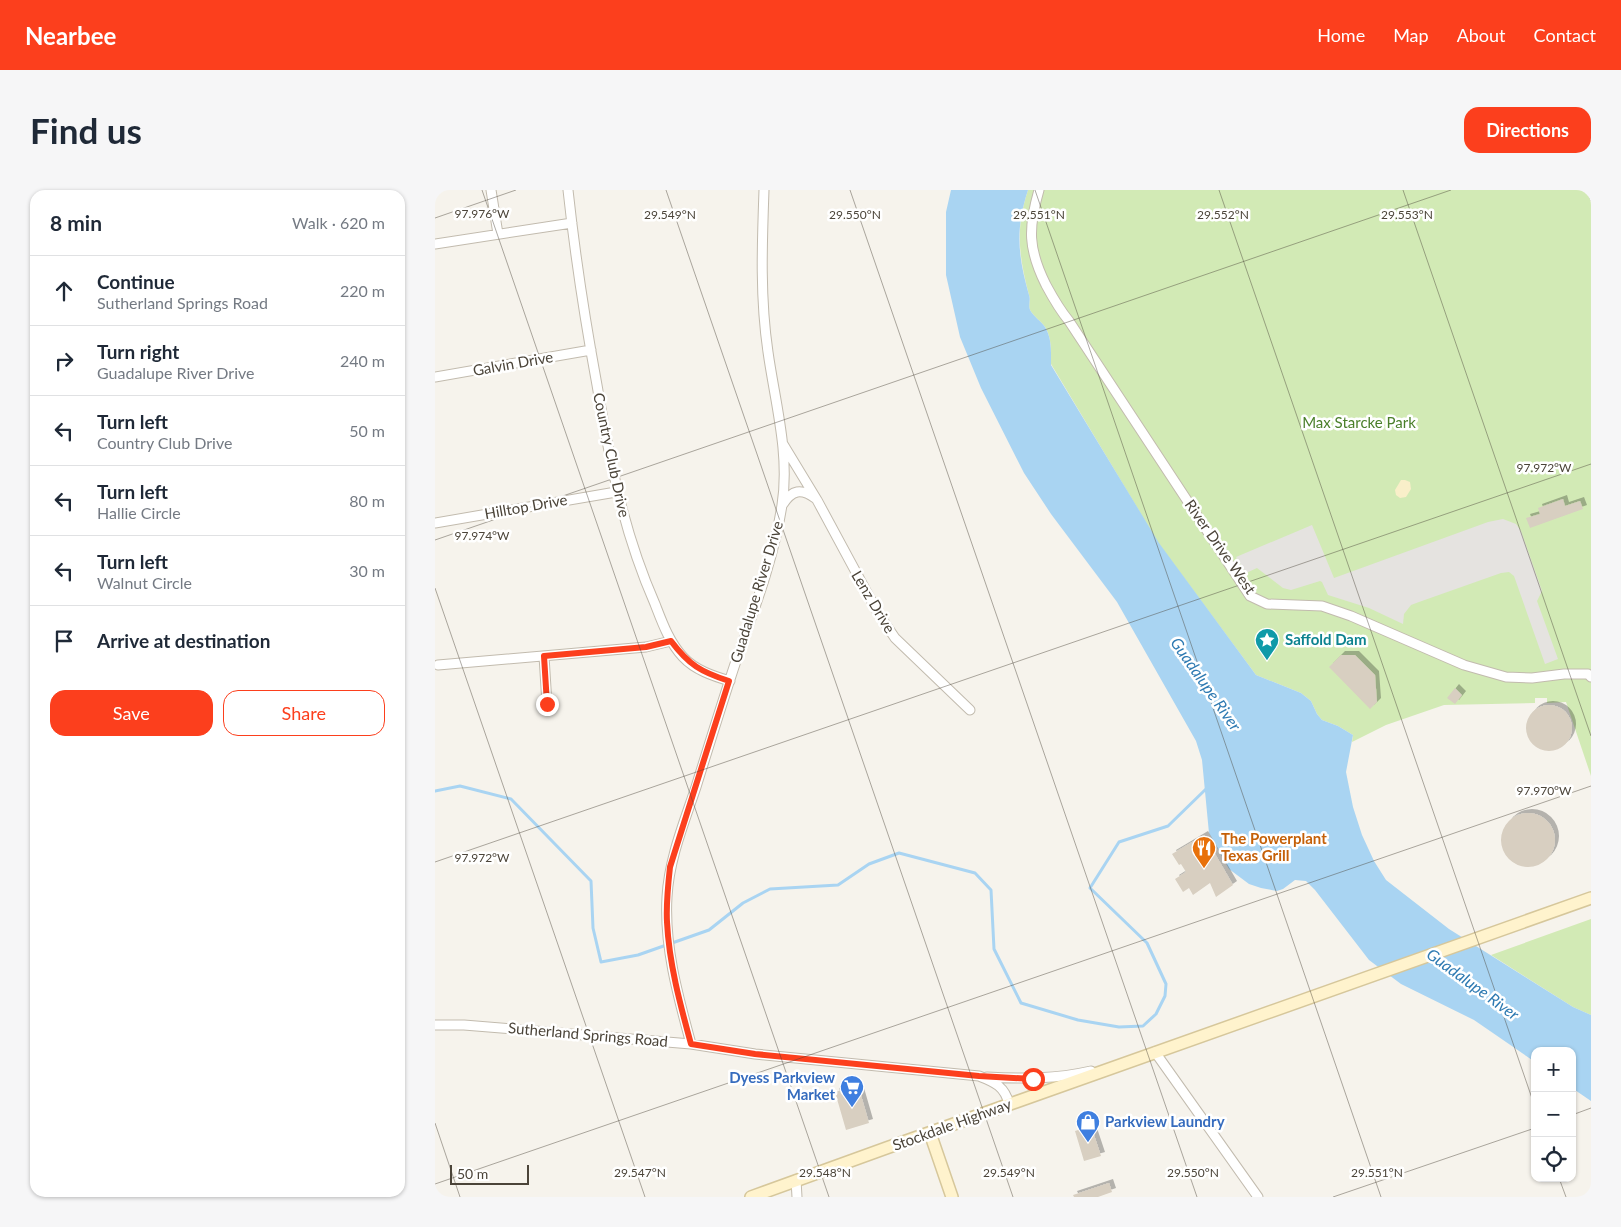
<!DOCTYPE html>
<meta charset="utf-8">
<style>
body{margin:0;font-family:Lato,sans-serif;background:#f6f6f7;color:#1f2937}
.controls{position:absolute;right:15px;bottom:15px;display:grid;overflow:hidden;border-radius:10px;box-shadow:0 1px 4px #0004}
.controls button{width:45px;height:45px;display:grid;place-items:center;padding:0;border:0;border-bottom:1px solid #e0e1e3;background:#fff;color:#1f2937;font:25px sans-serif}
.scale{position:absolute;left:15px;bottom:12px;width:79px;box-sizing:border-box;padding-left:5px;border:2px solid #4b4439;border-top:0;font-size:14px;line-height:18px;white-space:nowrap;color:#4b4439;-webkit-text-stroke:4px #fff;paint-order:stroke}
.stop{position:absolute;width:15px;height:15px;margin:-11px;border:4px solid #fc3f1d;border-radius:50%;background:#fff}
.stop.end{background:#fc3f1d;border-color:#fff;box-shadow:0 1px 5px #0008}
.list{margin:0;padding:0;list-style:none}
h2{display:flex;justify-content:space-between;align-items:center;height:65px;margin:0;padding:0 20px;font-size:21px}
h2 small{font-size:16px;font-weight:400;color:#747a83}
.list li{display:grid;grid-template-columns:32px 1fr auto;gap:15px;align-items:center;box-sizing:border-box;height:70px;padding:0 20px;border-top:1px solid #e0e1e3}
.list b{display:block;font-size:19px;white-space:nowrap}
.list p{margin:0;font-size:16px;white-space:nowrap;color:#747a83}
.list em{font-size:16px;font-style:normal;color:#747a83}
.actions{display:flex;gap:10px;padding:15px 20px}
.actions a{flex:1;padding:11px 0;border:1px solid #fc3f1d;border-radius:15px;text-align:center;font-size:18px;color:#fc3f1d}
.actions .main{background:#fc3f1d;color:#fff}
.icon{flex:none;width:28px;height:28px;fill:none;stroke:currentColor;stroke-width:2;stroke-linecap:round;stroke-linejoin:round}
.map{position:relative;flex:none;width:1156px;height:1007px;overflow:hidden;border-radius:15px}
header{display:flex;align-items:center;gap:30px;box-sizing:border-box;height:70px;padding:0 25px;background:#fc3f1d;color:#fff}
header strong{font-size:24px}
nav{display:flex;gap:28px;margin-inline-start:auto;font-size:18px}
.intro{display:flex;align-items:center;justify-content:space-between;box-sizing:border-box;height:120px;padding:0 30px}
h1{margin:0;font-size:35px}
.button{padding:12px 22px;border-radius:15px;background:#fc3f1d;color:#fff;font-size:18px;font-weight:700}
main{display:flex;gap:30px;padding:0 30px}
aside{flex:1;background:#fff;border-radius:15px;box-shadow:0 1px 4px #0004}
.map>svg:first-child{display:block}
</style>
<header>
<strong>Nearbee</strong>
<nav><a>Home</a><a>Map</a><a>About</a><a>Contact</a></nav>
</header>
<div class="intro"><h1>Find us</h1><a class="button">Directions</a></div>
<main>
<aside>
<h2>8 min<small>Walk · 620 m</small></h2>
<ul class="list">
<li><svg class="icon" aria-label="ahead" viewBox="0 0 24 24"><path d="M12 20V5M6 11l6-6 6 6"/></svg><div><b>Continue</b><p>Sutherland Springs Road</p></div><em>220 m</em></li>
<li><svg class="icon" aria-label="right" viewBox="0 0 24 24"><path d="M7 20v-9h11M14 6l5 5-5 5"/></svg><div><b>Turn right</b><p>Guadalupe River Drive</p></div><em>240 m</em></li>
<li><svg class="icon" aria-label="left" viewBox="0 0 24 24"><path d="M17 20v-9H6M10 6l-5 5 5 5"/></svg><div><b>Turn left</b><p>Country Club Drive</p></div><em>50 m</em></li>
<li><svg class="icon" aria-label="left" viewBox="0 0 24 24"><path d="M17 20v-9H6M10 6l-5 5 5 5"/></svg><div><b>Turn left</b><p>Hallie Circle</p></div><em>80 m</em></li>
<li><svg class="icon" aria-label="left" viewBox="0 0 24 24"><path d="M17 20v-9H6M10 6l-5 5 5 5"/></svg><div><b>Turn left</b><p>Walnut Circle</p></div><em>30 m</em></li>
<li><svg class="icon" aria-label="arrive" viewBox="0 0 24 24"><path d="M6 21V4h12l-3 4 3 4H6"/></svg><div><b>Arrive at destination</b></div></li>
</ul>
<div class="actions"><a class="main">Save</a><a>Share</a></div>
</aside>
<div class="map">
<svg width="1156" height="1007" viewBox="0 0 1156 1007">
<defs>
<filter id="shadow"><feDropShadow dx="4" dy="-4" stdDeviation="0" flood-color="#0004"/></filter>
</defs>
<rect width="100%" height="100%" fill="#f6f3ec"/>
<path fill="#d2eab5" d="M593,0H1156V586L1131,512L1112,513V508H1100V513L1009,515L951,535L917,552L918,545L903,536L887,530L882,524L876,511L866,503L821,485L724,354L616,174C616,162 617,148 610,137C606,131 599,127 595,120C593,115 596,110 594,105C584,67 580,39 593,0Z
M1156,729V825L1138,817L1056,765Z"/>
<path fill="#f9efc9" d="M966,290H970L975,292L976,299L971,307L965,308L961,305L960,300Z"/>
<path fill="#e5e3e0" d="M1068,329L1081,334L1086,341L1107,401L1102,411L1123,469L1110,474L1079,386L1074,382L1066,383L984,412L976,415L969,424L968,434L934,418L893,405L887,392L885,391L856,400L848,398L822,378L811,383L801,367L877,335L899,388L1053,332Z"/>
<path fill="#a9d4f2" d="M516,0H593C580,40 583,66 594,105C596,110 593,115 595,120C599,127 606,131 610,137C617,148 616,162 616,175L724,353L821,485L866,503L876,511L882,524L887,530L903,536L918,545L911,582L918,617L927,645L939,671L951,690L1014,739L1138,817L1156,825V911L1137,898V861H1100V872L1039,830L966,794L934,770L880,700L871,691L860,690L848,699L842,701L826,698L814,694L794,679L774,643L767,570L761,551L682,412L616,324L589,283L546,198L525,147L511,85V22Z"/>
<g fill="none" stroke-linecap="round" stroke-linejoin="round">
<path stroke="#a9d4f2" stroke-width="3" d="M0,601L25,596L76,609L156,691L158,738L166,772L203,765L274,740L308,713L335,699L403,695L434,674L464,663L540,683L556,700L559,759L586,813L643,830L684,837L708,836L721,824L730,806L731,794L712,753L655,698L684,652L733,636L772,598"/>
</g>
<path fill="#d8cfc1" filter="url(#shadow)" d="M1128,309L1130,316L1145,311L1148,319L1095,338L1091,328L1105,324L1103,318Z
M906,465H920L940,485L942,512L935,519L894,477Z
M1020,498L1027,505L1020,514L1012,508Z
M1091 538a23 23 0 1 1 46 0a23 23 0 1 1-46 0Z
M1066 650a27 27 0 1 1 54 0a27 27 0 1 1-54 0Z
M769,645L798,695L781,707L775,693L758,705L754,698L748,702L740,689L751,682L746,674L744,675L737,664Z
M423,895L434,933L411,940L400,902Z
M656,936L666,966L649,971L640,941Z
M674,993L677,1002L663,1007H639L638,1005Z"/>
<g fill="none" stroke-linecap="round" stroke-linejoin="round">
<g stroke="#c2bbae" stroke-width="11">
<path id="street" d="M56,0L63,44
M133,0C140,65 150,130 162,195C175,272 188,341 220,414C227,432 234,452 248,467C260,480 278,486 295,491
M604,0C593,38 593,59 611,95C618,108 624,119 634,131L815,406L832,414L887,416L916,426L1029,475L1071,487L1097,488L1129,484H1153L1156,487
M0,54L137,33
M0,187L156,160
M348,254L382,310L443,423L460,448L535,520
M348,314C357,300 366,298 380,308
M0,333L181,302
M109,466L112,514
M3,475L211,457L236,451
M0,835H29L256,854L320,864L544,886C560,892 570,897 574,914
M256,854C243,806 229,756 232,707C234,669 249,633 261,597C274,555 287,513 301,471C319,420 339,368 347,315C355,264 340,212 333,162C325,108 327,55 329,0
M720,862L823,1007
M552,887C588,889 621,889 656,881
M361,990L362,1007"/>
</g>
<g stroke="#d6c79b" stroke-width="14">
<path id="secondary" d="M495,943L517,1007
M316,1007C595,905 876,809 1156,708"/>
</g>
<use href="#street" stroke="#fff" stroke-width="9"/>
<use href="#secondary" stroke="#fff3cd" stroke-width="11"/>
</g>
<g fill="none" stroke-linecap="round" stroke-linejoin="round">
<path stroke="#fc3f1d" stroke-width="6" d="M112,514L109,466L211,457L236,451C254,475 266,482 294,491L235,677C233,695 231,714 232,732C234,773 245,814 256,854L320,864L544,886L598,889"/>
</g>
<path fill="none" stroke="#4b4439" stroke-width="1" stroke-opacity="0.45" d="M47,0L394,1007M231,0L578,1007M415,0L762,1007M600,0L946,1007M784,0L1100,917M968,0L1156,546M1152,0L1156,11M0,28L81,0M0,350L1016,0M0,398L210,1007M0,672L1156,274M1137,925L1156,918M0,933L25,1007M1124,988L1131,1007M0,994L1156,596M898,1007L1100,938"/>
<defs>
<g id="sight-pin" transform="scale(1.25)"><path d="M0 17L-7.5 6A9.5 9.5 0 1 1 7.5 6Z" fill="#0f9aa8" stroke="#fff"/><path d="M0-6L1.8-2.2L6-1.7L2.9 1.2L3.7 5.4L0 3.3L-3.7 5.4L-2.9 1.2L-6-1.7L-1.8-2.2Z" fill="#fff"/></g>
<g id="restaurant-pin" transform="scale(1.25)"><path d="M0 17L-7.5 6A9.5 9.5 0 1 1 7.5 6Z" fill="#e8710a" stroke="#fff"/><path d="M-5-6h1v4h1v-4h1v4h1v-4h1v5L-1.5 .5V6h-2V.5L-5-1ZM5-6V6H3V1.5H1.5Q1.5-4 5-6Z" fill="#fff"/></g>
<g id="supermarket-pin" transform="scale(1.25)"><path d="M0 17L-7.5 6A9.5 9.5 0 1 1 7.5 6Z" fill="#3f7fe0" stroke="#fff"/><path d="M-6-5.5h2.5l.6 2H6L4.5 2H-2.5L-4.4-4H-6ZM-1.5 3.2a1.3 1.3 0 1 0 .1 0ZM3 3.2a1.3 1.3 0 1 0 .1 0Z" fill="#fff"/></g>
<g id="shop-pin" transform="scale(1.25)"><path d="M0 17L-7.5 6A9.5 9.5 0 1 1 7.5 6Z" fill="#3f7fe0" stroke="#fff"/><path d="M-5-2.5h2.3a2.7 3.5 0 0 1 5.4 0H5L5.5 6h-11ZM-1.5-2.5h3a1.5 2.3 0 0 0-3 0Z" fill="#fff"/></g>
</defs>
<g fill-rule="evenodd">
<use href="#sight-pin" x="832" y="450"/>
<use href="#restaurant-pin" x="769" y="658"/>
<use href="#supermarket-pin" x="417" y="897"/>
<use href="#shop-pin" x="653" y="932"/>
</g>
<g text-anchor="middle" stroke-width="5" stroke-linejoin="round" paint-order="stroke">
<g font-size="15" fill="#4b4439" stroke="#fff">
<text transform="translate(78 174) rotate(-10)" y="5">Galvin Drive</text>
<text transform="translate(176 265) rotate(78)" y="5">Country Club Drive</text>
<text transform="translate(91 317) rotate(-10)" y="5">Hilltop Drive</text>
<text transform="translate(785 357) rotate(55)" y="5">River Drive West</text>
<text transform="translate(322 402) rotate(-73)" y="5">Guadalupe River Drive</text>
<text transform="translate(438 412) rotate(59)" y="5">Lenz Drive</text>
<text transform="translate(153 845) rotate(5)" y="5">Sutherland Springs Road</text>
<text transform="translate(517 935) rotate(-20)" y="5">Stockdale Highway</text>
</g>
<g font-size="15" fill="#4a7f2a" stroke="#fff">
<text x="924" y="238">Max Starcke Park</text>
</g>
<g font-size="15" font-weight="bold" fill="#0d838f" stroke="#fff" text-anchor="start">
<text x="850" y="455">Saffold Dam</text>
</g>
<g font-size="15" font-weight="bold" fill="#c56008" stroke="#fff" text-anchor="start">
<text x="786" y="654">The Powerplant<tspan x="786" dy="17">Texas Grill</tspan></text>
</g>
<g font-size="15" font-weight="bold" fill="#366cbe" stroke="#fff" text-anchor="end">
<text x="400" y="893">Dyess Parkview<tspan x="400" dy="17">Market</tspan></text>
<text x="670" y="937" text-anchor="start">Parkview Laundry</text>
</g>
<g font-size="16" font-style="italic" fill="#2e7ab2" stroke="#fff">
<text transform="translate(771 494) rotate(55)" y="6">Guadalupe River</text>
<text transform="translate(1038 794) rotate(36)" y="6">Guadalupe River</text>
</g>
</g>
<g font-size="12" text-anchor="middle" fill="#4b4439" stroke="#fff" stroke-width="5" stroke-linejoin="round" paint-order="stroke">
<text x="47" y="28">97.976°W</text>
<text x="235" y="29">29.549°N</text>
<text x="420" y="29">29.550°N</text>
<text x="604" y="29">29.551°N</text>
<text x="788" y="29">29.552°N</text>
<text x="972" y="29">29.553°N</text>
<text x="1109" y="282">97.972°W</text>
<text x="47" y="350">97.974°W</text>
<text x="1109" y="605">97.970°W</text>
<text x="47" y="672">97.972°W</text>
<text x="205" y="987">29.547°N</text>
<text x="390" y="987">29.548°N</text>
<text x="574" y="987">29.549°N</text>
<text x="758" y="987">29.550°N</text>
<text x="942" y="987">29.551°N</text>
</g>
</svg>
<div class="controls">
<button>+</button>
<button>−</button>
<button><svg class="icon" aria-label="locate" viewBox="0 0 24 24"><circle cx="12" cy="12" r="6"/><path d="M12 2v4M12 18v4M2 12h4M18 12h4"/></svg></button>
</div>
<div class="scale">50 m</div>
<div class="stop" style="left:598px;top:889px"></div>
<div class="stop end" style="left:112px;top:514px"></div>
</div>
</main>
